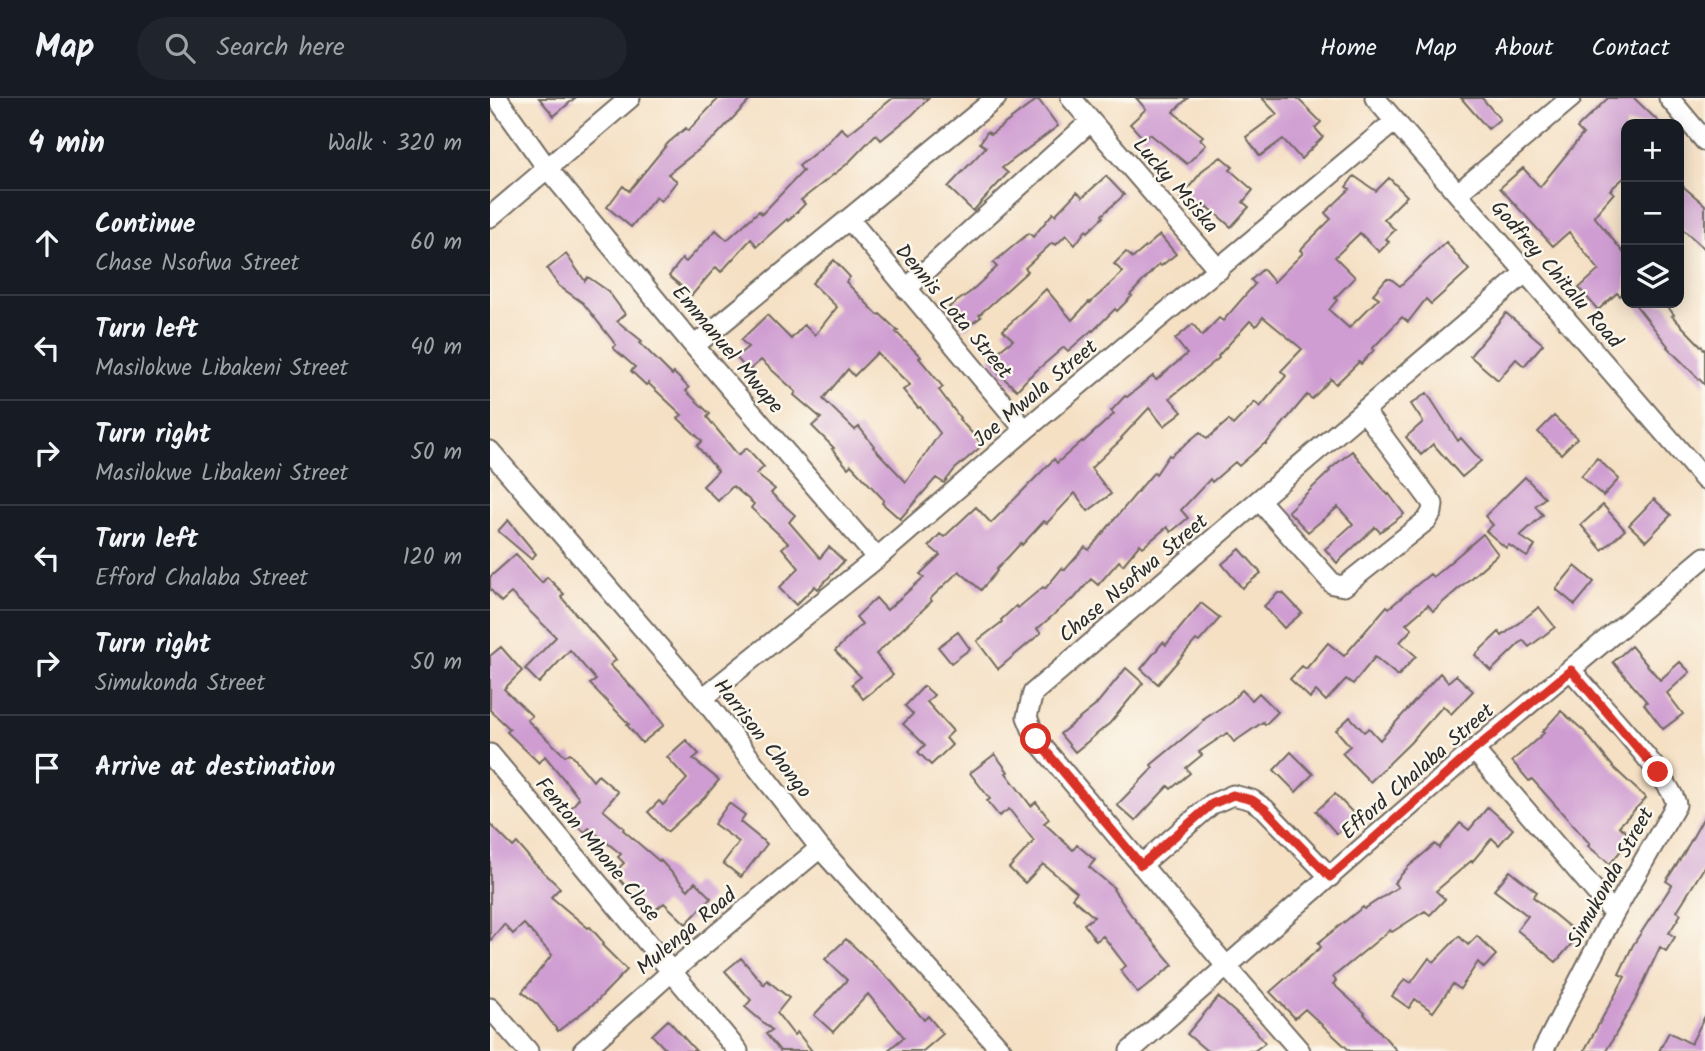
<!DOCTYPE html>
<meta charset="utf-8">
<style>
body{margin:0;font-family:Kalam,sans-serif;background:#20242c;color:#f1f3f6}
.controls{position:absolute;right:21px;top:21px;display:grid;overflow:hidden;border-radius:14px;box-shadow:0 4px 18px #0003}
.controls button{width:63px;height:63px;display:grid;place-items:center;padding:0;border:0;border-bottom:2px solid #363941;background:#171b24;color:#f1f3f6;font:35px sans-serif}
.stop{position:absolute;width:21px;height:21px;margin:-16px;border:5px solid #d93025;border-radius:50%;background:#fff}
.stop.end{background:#d93025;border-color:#fff;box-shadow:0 2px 7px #0008}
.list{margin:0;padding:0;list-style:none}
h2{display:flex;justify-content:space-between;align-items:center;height:91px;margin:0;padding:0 28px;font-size:30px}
h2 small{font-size:23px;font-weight:400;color:#9ea1a6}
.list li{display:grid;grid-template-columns:46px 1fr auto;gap:21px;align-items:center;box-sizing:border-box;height:105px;padding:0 28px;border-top:2px solid #363941}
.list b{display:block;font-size:26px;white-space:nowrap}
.list p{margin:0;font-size:23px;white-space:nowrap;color:#9ea1a6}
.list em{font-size:23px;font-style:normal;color:#9ea1a6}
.icon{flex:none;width:38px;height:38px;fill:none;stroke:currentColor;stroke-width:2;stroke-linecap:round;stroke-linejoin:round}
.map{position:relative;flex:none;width:1215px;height:953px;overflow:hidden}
header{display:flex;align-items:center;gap:42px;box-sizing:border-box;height:98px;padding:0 35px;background:#171b24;border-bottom:2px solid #363941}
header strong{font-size:33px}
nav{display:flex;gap:38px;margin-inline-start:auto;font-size:24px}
.search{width:490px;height:63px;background:#20242c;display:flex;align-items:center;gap:18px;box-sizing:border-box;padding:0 24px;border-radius:38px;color:#9ea1a6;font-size:26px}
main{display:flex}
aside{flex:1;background:#171b24}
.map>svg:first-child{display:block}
</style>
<header>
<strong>Map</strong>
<div class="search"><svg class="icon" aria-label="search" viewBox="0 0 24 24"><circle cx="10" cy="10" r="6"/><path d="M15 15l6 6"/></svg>Search here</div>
<nav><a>Home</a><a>Map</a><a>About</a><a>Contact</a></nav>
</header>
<main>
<aside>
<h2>4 min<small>Walk · 320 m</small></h2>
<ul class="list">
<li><svg class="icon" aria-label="ahead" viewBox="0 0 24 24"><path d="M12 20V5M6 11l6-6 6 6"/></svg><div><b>Continue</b><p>Chase Nsofwa Street</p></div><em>60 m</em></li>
<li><svg class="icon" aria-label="left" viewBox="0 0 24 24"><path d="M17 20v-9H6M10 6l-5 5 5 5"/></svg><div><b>Turn left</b><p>Masilokwe Libakeni Street</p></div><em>40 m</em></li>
<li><svg class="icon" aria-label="right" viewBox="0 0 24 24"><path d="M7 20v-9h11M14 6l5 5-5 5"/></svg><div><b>Turn right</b><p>Masilokwe Libakeni Street</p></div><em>50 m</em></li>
<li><svg class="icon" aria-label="left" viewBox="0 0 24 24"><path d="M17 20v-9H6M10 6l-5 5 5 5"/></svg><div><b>Turn left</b><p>Efford Chalaba Street</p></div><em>120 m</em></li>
<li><svg class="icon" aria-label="right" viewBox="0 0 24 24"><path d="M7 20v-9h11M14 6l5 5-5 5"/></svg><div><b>Turn right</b><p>Simukonda Street</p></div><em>50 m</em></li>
<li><svg class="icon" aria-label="arrive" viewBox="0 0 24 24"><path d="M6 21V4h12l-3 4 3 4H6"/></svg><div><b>Arrive at destination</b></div></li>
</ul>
</aside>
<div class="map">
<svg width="1215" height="953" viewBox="0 0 1215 953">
<rect width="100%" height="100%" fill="#fbf7ec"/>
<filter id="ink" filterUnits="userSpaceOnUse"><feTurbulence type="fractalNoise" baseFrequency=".0143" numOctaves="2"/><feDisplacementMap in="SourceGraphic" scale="14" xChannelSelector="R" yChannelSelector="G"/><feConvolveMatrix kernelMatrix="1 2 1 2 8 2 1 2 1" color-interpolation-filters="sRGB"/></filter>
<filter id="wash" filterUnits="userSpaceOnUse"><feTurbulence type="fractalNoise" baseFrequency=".00686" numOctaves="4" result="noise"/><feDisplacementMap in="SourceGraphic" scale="28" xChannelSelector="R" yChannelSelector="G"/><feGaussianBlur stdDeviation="1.57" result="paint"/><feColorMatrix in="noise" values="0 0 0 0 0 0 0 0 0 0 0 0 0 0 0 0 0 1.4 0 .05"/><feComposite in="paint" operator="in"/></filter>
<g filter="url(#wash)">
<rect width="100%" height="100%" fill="#f5e0c4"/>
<g id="blocks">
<path fill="#cf9dd2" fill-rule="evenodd" d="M49,0H85L64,18Z
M229,0H262L225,39L178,76L187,83L171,103L166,99L141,129L117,109L133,88L139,93L178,45L196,30L198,33Z
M403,0H439L422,17L391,42L386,36L357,66L311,102L315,106L298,123L297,121L267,148L261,141L231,174L226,169L202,197L179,178L192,161L196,164L226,132L237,142L269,113L272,116L313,73L309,68L336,46L351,30L358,36Z
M646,0H698L683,14L713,38L710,41L716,47L697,66L660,36L654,41L640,26L656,11Z
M772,0H807L831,24L825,30L833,39L811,61L793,41L770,58L756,39L787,16Z
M971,0H992L1010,21L998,31Z
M1118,0H1144L1171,26H1136V78L1120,92L1124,95L1104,118L1136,158V191L1130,198L1127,195L1108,212L1089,190L1109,172L1079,134L1063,148L1010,90L1033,70L1050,89L1093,36L1087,30Z
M548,1L568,28L512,70L518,75L483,113L458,89L496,49L490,45L497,34L501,36Z
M731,59L743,69L740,72L763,92L753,104L759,109L741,129L717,108L710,117L690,100L714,71Z
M616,78L634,97L612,117L613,119L598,134L596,132L585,147L576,137L566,147L562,145L535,170L538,173L489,217L491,219L474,231L459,209L479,195L507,169L503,165L539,135L543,139L563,115L565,117L587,94L593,99Z
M864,78L886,93L899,80L917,98L894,121L905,132L896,141L899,144L889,154L870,135L845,159L865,179L845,200L847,202L839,212L859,230L889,200L883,196L896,181H901L910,188L956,144L979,172L941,206L936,201L918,224L912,219L882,251L884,252L871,266L869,264L846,286L841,281L822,301L817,297L776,346L775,345L749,368L745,364L722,384L720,381L691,412L698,420L681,434L677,429L653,449L650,446L633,467L629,463L608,487L601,481L583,502L582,501L547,531L551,535L508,571L487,543L512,524L511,522L526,508L528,510L553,489L555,491L572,470L575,472L595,449L599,452L664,374L666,376L679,357L681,358L710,334L717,341L739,322L743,327L765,304L770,309L796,278L791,273L812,251L773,219L766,228L760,223L728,258L729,260L680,300L692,314L674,328L659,310L631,340L632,341L601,370L621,396L598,413L585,395L557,425L554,423L532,447L531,445L506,472L507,473L491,492L469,473L440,501L442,503L386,556L403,577L373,601L362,586L371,579L345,553L372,526L366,519L386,500L397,512L434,479L430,476L450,457L439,448L450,436L454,439L486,409L501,425L564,361L567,365L592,343L593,344L624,316L621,313L635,298L637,299L663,278L666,282L697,256L685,241L703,226L712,238L729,220L733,223L765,186L761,182L773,171L784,184L813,155L810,152L841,121L835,115L860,91L856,89Z
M1189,85L1215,107V151L1189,128Z
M670,137L686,156L671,168L669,166L640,197L642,198L627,213L625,211L603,233L602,232L578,253L574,249L539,279L527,292L509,276L510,275L499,261L523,242L513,232L556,191L582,222L599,204L600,205L633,174L624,166L636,154L643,160Z
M76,156L95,183L98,179L118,193L135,216L127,223L152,243L150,245L182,277L184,275L199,290L196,293L220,316L217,319L248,357L257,350L274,369L266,376L285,391L281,395L305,417L299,424L330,460L339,449L354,463L328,491L325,488L306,507L289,490L309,470L292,450L298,445L261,410L264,406L243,388L228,403L213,388L228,373L207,348L212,343L188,320L192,317L158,285L156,287L141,273L145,269L123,250L126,247L93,205L69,188L57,171Z
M344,162L360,179L356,184L388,217L390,216L408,233L406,234L431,259L429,260L453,289L449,292L470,320L469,321L493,347L465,371L454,385L446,380L410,421L392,405L394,402L361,367L358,370L342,351L344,350L322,328L331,320L304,297L306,294L271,262L258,273L246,259L258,249L251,242L277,217L301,241L314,227L325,237L347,209L322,185ZM387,255L420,287L413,292L428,310L430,309L450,335L416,384L383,349L384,348L369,329L365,332L333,301L358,271L364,278Z
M1144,205H1175L1184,217L1182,218L1215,252V287L1177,249L1178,248Z
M1016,215L1053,246L1034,268L1026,261L1008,282L980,258Z
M937,295L968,343L971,340L991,363L972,379L943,346L931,357L916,339L933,324L921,306Z
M1064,318L1087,340L1071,356L1048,334Z
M862,353L898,397L899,396L914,416L890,434L885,429L847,465L835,451L863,426L848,409L818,434L798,413L840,373L839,372Z
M1107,360L1129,381L1113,398L1091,378Z
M1035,379L1055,400L1045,408L1053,417L1030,438L1045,448L1037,459L1019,447L1016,450L996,433L1003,427L995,418Z
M1164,401L1181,417L1156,443L1139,427Z
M1113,407L1135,432L1112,452L1091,427Z
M18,422L46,456L41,461L8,433Z
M993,436L1008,456L943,513L938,507L916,526L922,531L910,544L926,558L908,578L885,559L863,586L856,581L836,603L826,593L820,600L800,581L812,568L816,571L838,545L854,558L897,508L899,510L940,476L943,479Z
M750,451L771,475L752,490L732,466Z
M26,456L52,485L57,479L74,496L71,499L126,562L120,567L154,602L174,627L152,645L137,627L139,626L100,586L106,582L80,552L49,585L35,571L66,539L21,495L11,504L0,491V479Z
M1085,468L1104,484L1085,507L1066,491Z
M788,495H793L812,515L794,530L774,508Z
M711,505L730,520L709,544L706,542L668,586L651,571L673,544L676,547Z
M1049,509L1065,529L1039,549L1033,542L1001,573L985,557L1009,534L1012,538Z
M468,534L480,551L461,565L448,549Z
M1141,548L1170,582L1190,564L1200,574L1177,595L1193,616L1173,631L1154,606L1157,604L1123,564Z
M11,549L32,573L14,591L42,618L37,622L75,658L80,655L103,683L108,677L128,694L113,712L134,730L133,732L169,763L170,762L198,792L205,784L221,800L196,826L174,805L160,816L124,775L134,765L128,759L131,756L99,730L95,734L75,718L89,700L55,658L49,665L17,634L20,631L0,612V558Z
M636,570L653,585L620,625L585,654L570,636L605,608Z
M950,575L958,584L966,577L983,593L961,616L953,608L920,645L880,684L852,655L860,648L846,632L860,619L874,634L879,630L890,642Z
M434,588L444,597L437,604L463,633L456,640L462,647L441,667L428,654L435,647L413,626L423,616L415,608Z
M752,592L762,602L769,595L788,614L775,627L773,624L744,644L737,635L709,654L712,657L696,670L700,675L681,691L678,688L645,723L627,707L663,670L661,667L714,623L713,622L741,603Z
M1071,613L1094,633L1124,670L1156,700L1129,728L1142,739L1120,766L1098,748L1100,746L1042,681L1039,683L1022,663L1054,635L1052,634Z
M196,642L209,656L203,661L229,682L215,699L177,734L158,714L169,703L173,707L197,681L177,659Z
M801,654L823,676L806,694L784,672Z
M505,656L518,674L516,675L541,708L546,704L559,721L554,725L583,752L587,747L605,762L599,769L624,790L623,791L641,817L683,867L648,895L630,872L636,868L613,838L606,843L594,826L604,819L582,800L587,794L553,766L535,785L519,770L544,743L519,711L509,718L497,703L500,701L480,675Z
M845,696L866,718L847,736L826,713Z
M239,705L255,717L250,724L277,746L251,779L233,765L249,744L224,726Z
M998,709L1023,731L1009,747L1002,740L982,764L981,763L946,793L955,801L940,817L935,813L902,834L900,832L843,879L846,883L843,886L875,915L874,916L907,953H860L815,911L805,920L780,894L831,849L828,845L873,809L874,811L908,789L904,785L918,769L945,746L949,750L970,725L979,732Z
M1215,717V768L1187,813L1191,816L1179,835L1185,839L1176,853L1170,849L1146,901L1116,953H1094L1135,879L1129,876L1143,847L1182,787L1176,783L1194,755Z
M0,726L23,749L27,745L43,764L70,790L61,799L98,830L100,829L114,845L112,847L137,872L106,904L68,933L47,906L32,894L62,857L34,826L23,836L14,826L0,843Z
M1020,773L1047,794L1043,799L1089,837L1066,864L1027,832L1038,818L1004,792Z
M969,838L978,847L987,838L1006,857L994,870L988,864L970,891L963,886L943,914L925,901L919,910L902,898L915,881L921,885L939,860L944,864Z
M356,841L400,882L434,922L438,918L453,936L433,953H397L414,939L378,896L343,934L324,917L357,882L335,861Z
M251,860L274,887L277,882L299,900L287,915L304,937L307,934L322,953H290L276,936L282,932L255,909L261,902L235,873Z
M728,899L766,933L775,945L764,953H717L697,936Z
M1215,918V953H1169L1179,934L1201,946Z
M178,922L206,953H177L162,937Z"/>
</g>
</g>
<g filter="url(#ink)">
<use href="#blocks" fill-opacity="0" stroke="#726a61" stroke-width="2"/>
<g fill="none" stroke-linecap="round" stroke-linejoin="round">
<g stroke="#726a61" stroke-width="23">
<path id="minor" d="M7,0L57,70L204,248L387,460
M581,0L729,172
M885,0L1215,382
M1179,0L1215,43
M968,95L1081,0
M0,119L140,0
M359,121L535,332
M416,191L601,23
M204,248L506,0
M0,353L213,600L330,750L512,953
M769,402L843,486L854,488L937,422L942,414L943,406L874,313
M213,600L387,460L535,332L905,23
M984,652L1124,815
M0,656L248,953
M651,767L722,706L743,697L762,702L775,711L840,779
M0,910L38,953
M93,953L181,874L330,750
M640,953L984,652L1215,459
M810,953L737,869L546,641L537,619L543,595L1036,174
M1053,953L1124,815L1186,707C1185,684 1100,595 1081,572"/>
</g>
<use href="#minor" stroke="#fff" stroke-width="19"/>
</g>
</g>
<g fill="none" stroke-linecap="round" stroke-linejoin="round" filter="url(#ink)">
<path stroke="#d93025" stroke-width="9" d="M546,641L651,767L722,706L743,697L762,702L775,711L840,779L984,652L1081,572L1168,674"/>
</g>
<g text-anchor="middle" stroke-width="5" stroke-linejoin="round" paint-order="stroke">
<g font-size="21" fill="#2b2b2b" stroke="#fbf7ec">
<text transform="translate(686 87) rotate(49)" y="7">Lucky Msiska</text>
<text transform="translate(1067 176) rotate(49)" y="7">Godfrey Chitalu Road</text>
<text transform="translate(464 213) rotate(50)" y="7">Dennis Lota Street</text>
<text transform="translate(238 251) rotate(50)" y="7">Emmanuel Mwape</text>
<text transform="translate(545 295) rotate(-40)" y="7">Joe Mwala Street</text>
<text transform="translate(643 480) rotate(-40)" y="7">Chase Nsofwa Street</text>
<text transform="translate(273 640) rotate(52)" y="7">Harrison Chongo</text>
<text transform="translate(927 673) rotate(-41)" y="7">Efford Chalaba Street</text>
<text transform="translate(108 751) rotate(50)" y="7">Fenton Mhone Close</text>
<text transform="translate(1120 779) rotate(-61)" y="7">Simukonda Street</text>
<text transform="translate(196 833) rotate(-40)" y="7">Mulenga Road</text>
</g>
</g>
</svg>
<div class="controls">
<button>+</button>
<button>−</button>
<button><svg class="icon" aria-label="layers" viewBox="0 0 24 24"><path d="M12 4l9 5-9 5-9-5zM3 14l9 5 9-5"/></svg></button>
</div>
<div class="stop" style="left:546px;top:641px"></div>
<div class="stop end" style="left:1168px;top:674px"></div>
</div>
</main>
